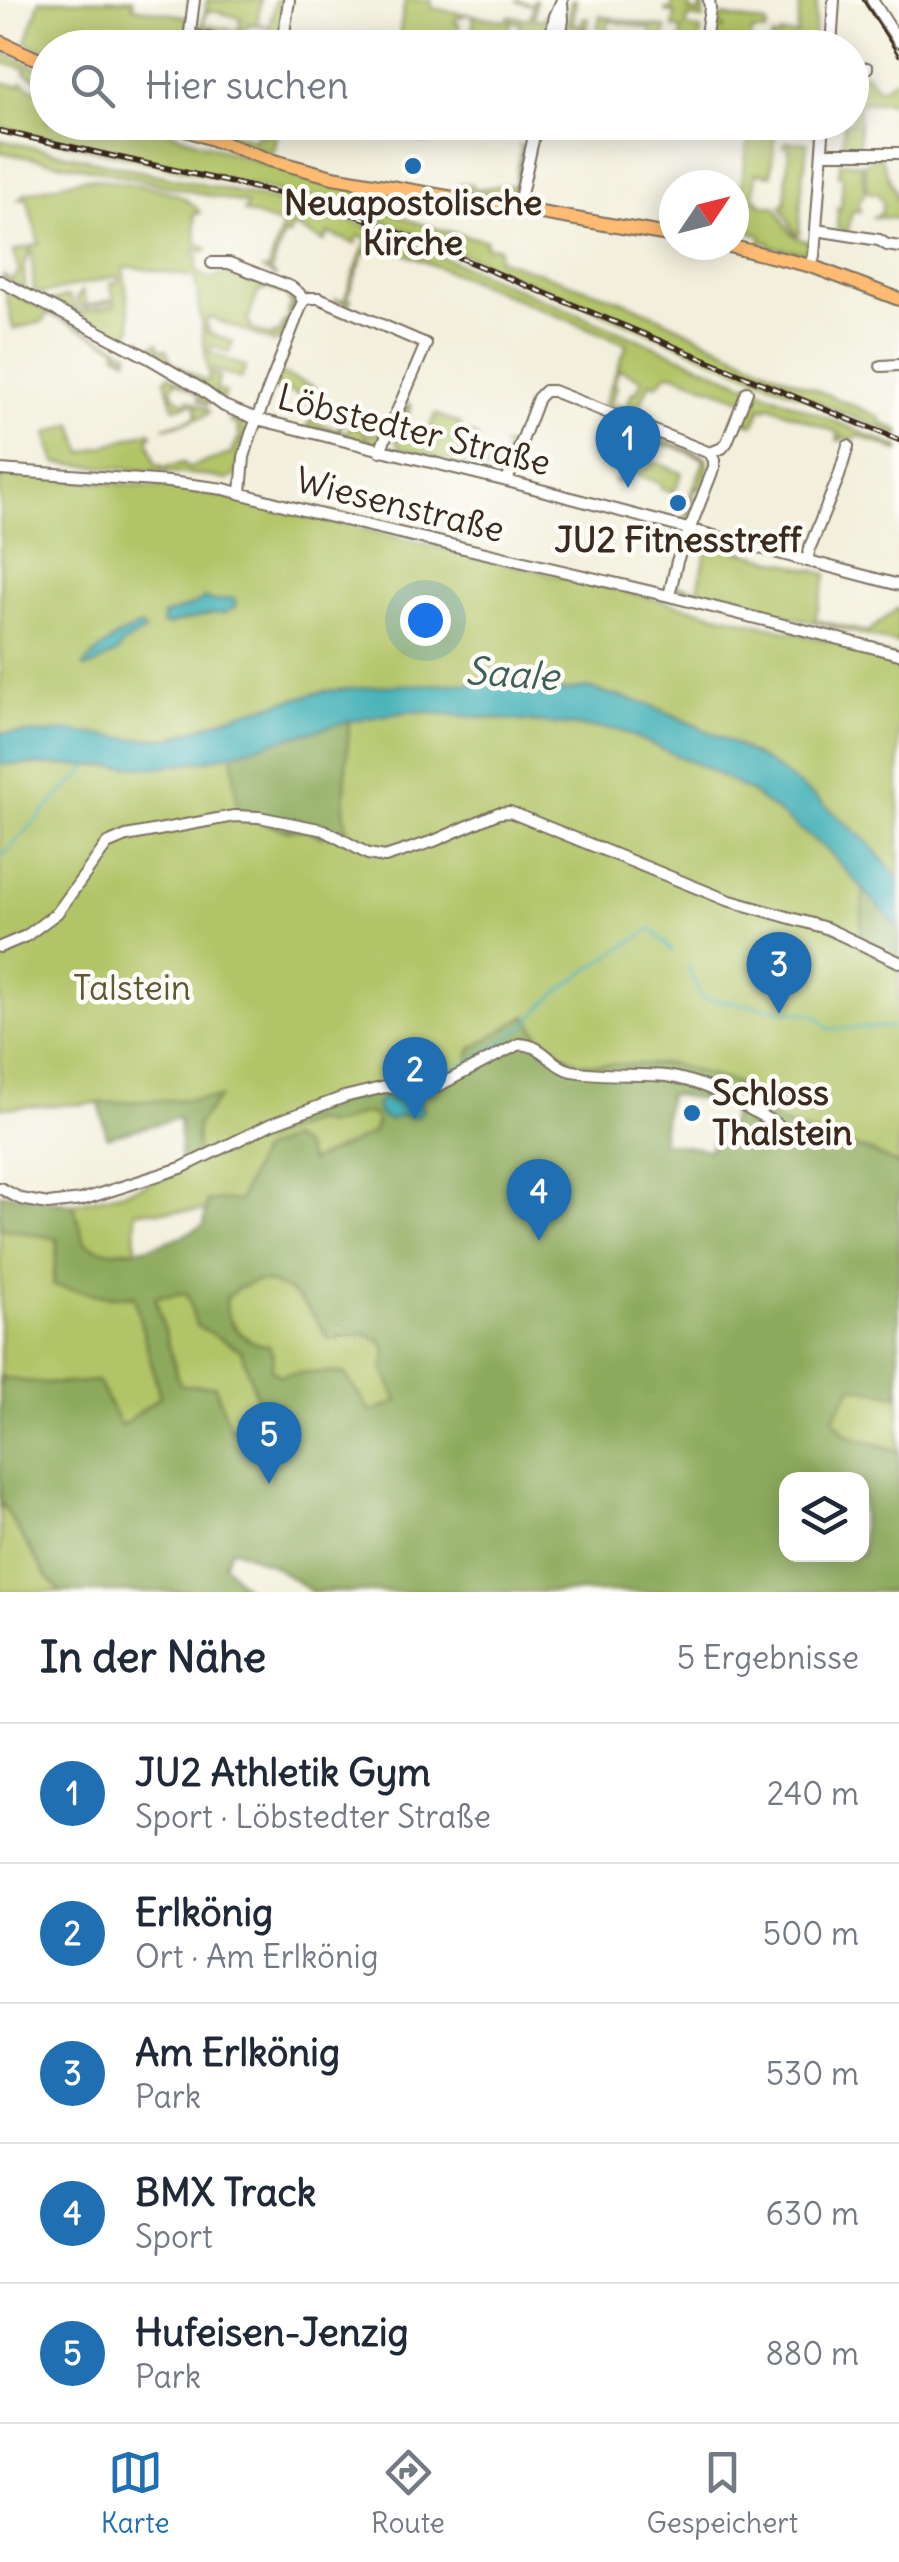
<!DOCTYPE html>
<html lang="de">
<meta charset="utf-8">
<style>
body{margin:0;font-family:Delius,sans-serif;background:#f6f6f7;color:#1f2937}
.controls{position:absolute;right:30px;bottom:30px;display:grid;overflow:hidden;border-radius:20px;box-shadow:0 5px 25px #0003}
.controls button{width:90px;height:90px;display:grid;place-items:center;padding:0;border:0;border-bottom:2px solid #e0e1e3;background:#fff;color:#1f2937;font:50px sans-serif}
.compass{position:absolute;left:659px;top:170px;width:90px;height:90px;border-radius:50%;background:#fff;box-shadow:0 5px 25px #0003;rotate:55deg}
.you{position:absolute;left:425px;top:620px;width:35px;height:35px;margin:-25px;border:8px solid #fff;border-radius:50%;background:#1a73e8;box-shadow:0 0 0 15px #1a73e833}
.badge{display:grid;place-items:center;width:65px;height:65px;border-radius:50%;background:#1f6fb2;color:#fff;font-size:32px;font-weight:700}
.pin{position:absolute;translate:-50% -82px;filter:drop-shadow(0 2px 5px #0008)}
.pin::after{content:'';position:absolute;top:52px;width:35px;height:30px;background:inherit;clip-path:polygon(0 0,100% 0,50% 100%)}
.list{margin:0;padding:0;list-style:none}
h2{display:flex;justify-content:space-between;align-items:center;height:130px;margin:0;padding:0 40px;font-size:42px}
h2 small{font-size:32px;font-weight:400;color:#747a83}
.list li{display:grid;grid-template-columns:65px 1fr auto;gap:30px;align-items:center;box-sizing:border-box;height:140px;padding:0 40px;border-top:2px solid #e0e1e3}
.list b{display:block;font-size:38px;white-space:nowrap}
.list p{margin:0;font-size:32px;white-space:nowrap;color:#747a83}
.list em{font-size:32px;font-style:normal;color:#747a83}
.icon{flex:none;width:55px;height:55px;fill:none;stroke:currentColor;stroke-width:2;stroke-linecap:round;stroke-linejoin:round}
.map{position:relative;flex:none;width:899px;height:1592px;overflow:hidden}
.search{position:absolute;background:#fff;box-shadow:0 5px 25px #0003;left:30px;right:30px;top:30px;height:110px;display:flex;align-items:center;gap:25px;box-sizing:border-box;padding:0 35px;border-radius:55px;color:#747a83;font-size:38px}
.sheet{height:830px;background:#fff}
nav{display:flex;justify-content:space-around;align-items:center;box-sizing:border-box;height:140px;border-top:2px solid #e0e1e3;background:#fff;font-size:28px;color:#747a83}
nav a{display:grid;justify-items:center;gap:5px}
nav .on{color:#1f6fb2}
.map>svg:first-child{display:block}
</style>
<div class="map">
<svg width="899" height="1592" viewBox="0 0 899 1592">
<rect width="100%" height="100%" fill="#fdfcf7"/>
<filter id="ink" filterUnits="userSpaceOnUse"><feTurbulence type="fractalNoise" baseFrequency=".01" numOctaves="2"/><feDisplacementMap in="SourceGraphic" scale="20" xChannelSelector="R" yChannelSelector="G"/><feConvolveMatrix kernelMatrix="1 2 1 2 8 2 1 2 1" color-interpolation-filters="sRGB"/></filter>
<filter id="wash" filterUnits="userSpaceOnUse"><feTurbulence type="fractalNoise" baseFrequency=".0048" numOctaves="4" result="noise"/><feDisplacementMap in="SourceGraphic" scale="40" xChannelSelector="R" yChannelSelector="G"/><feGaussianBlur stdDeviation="2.25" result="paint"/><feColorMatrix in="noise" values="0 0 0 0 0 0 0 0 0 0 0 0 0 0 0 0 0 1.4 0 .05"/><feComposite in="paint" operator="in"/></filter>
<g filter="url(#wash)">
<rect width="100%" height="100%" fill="#f2efdb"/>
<path fill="#b2c467" stroke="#767742" stroke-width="2.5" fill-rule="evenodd" d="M40,0H133V7L190,17L186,47H172L173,39L154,35L153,40L144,39L142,47L48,48L47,53L26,42Z
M207,0H261L257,24L270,27L275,0H284L277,42L271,47L244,42V40L276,43V41L274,38L269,37L275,35L270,33V28L248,24L247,29H241L240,42L238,37L204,31L201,35L193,25L203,26ZM212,11L241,18L238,31L204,25L206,12Z
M405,0H432L431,8L507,21L509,16L530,19L533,5L516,1L533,4L534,0H536L534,18L544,20L545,15L551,16L543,47H516L520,23L511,21L506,47H498L499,43L495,42L494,47H476L477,39L467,37L472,36L474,16L463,14L461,18H456L455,23L459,24L458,34L462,36L452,35L450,47L437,46L397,48Z
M571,0H576L573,24L582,25L583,18L589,19L587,28L583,27L582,30L587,31V36L597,34L600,16L666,28L663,47H653L654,43L650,42L652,29L609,21L607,30L617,32L616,36L604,34L605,47H588L585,45L579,47V44L570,42L568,47H564Z
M674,0H691L689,11L699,13L702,3L697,0L704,3L703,19L689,17L686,27L701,30L699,47L680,43L682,30L673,28L675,13L666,12V9L671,10Z
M800,0H817L813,47H770L772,37L779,38L780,34L797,35Z
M722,16L764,23L767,25L766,32L752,31L750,47H739L740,42L711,37L712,29L723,30V27L712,25L713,19L721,21Z
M0,50L47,72L48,122H138L156,125L181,136L259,162L360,188L358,197C403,220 437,231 486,240L485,246L499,248L498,259L629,303L776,373L880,417L881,423L899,430V436L388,223L339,206L0,127V82L18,86L22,82L36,91L41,81L25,73V68L0,62Z
M852,74H866L879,89L899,77V110L894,102H859V151L842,152L844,123L852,122Z
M205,123L255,140L257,134L265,136L270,123H278L273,153L203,130Z
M393,123H434L430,143L391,136Z
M751,123H776L771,175L756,173L753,198L758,199V204L776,207C786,224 789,240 811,242L804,253L769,246V242L760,243L762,236L750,233V229L741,227L744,209L738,207Z
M0,140L295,205L344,218L387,234L899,448V451L859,436L852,440L842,437L840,441L837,440L839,433L768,405L766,409L761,407L754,425L744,421L750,402L672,373L667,374L657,385L650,382L637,413L642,416L641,420L614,410L616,405L626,409L632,392L636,393L642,379L619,369L613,384L617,386L609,408L603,406L627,344L381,244L370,253L365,252L347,297L351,299L349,305L334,299L344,301L367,238L359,236L355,244L328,233L324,242L293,226L289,235L284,234L271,272L277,277L261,269L268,270L283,225L244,212L247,204L96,170L0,152Z
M786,142L807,143L805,168L803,169L799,235L795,234L781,205L785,204L789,147L784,146Z
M517,144L525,148L518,184L511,193L501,195L459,189V184H472L473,189L515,185L521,147Z
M880,155L899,203V219L874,217L881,213L883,203L878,194L868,192L864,164Z
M840,162L861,164L865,193L858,203L860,211H852L848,231L837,229L838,208H841L843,177L839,176Z
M85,178C94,178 101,180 110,181C138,186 182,186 200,213L194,214L197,243L208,249L204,252L195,249L194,254L198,256L196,269C210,288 219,271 236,272L294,296L296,303L291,317L287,315L292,302L288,300L289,295L267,287L264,291L259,290L247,322L251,324L250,328L272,337L274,333L279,334L285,320L289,322L282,341L277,339L275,343L209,317L206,326L209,327L207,332L233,342L229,353L212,346L209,352L246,367L241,379L214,369L213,374L220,376L216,389L226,393L223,399L133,341L141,338L145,348L158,343L160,350L166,349L171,362L205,381L209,380L195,277L132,267L123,268L132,328L127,335H119L52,301L68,296L75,307L81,312L115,305L114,301L83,308L78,304L76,299L82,291L87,306L114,299L110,284L119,281L117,276L42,294L34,290L31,248L24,265L25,286L22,288L3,279V275L12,280L19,272L14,251L39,244L27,198L19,199L26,193Z
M8,292L122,349L120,354L123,356L126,351L129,352L127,359L116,353L118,348L48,313L43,322L13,329L6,294Z
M279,373L314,387L315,392L309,396L306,403L304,402L305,397L281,388L279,392L273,389Z
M169,375L210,402L207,405L198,399L200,395L177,381L170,389L174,391L172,395L186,403L188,399L208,410L209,412L203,417L163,428L197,417L195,403L174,408L165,379Z
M408,404L411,405L405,423L428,432L435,414L461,424L459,430L478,437L472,451L487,457L484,465L498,468L506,449L503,445L513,448L505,467L496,473L401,448C388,437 402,418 408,404Z
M227,416L241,420L246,433L235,476L227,480L202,475L56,463L47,437L48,433L73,424L83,453L150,431L152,436L148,438L156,465H161L162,468L184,463L187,468L233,453L232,448L237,446L236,441L240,439L236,423H230L232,419Z
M385,419L390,421L382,439L374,442L307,428L310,420L337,430L342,422L340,431L347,433L350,425L366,431L364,436L367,438L370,432L379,435Z
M658,437L704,456C713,466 705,477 700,489L696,488L692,497L695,501L691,500L688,508L692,510L687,519L684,512L705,459L670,445L668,447L655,442L652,449L650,448L653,439L656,440Z
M623,460L648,469L652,461L682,473L674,493L661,488V484L626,470L620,483L615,481L620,480L624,470L620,468Z
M0,474L182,489L239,499L899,658V879L870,844L819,800L769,764L731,742L672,714L650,705L588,688L563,691L491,683L325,691L244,712L172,738L133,739L66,731L51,734L0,733ZM209,599L226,613L209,614L167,625L162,624L163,616Z
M708,543L827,574L815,620L868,632L899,607V644L677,587V585L698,590Z
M413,711L619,730L708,769L751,792L827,850L864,887L859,946L899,965V1165L874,1153L789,1126L772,1119L736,1083L670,1064L599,1065L577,1063L540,1037L526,1016L473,1048L472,1067L303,1302L316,1317L328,1339L364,1334L382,1341L387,1353L384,1368L399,1402L371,1412L344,1373C328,1373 294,1370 282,1376L271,1370L273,1356L240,1333L228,1317L208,1200L206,1211H135L136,1249L104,1252L85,1243L73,1204L124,1192L167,1177L196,1159L197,1124L218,1098L0,1108V764L156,767L207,760L232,752L239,814L285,830L325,827L348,838L344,808L349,721Z
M0,1228L58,1238L53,1285L108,1297L134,1296L160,1397L121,1426L97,1381C65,1385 31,1384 0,1377Z
M187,1293L196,1325L241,1350L263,1416L230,1429L180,1385L155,1297Z
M852,1387L899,1395V1451L846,1435L833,1418Z
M0,1501L46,1575L61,1592H0Z"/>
<path fill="#8daa5c" stroke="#646a3d" stroke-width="2.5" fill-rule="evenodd" d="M349,721L344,808L348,839L325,828L322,837L306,830H285L238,814L232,752Z
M864,887L899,928V965L859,946Z
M527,1016L540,1037L577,1063L599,1065L670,1064L736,1083L772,1119L789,1126L874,1153L899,1165V1395L852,1387L833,1418L846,1435L899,1451V1592H312L273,1566L232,1548L224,1564L249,1592H61L46,1575L0,1501V1377C31,1384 65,1385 97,1381L121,1426L160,1397L134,1296L108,1297L53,1285L58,1239L0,1228V1193L73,1204L85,1243C92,1246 100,1251 108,1251C141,1253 176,1240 204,1225L207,1200L239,1201L260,1151L290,1139L303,1147L310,1162L371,1134L377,1123L373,1114C348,1111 343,1133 313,1121L258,1143L253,1136C301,1116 347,1094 400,1092L404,1096L435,1093L444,1082L472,1067L469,1053L473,1048ZM668,1094L721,1103L733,1111L730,1125L718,1123L710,1150L661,1142ZM256,1281C291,1282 312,1310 328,1339L364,1334L382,1341L387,1353L383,1368L398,1402L371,1412L344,1373C327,1373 294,1370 281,1376L271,1370L273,1356L269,1345C253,1346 233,1332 228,1316C226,1310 227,1304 226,1298L237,1289ZM187,1293L196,1325L241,1350L263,1416L230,1429L215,1386L180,1385L155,1297ZM786,1480H862V1554H786Z
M219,1098L197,1124L196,1159L181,1164L179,1118L107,1137L99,1103Z"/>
<path fill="#3eafb5" stroke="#3c6c6a" stroke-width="2.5" d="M204,598L214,601L233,598L236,602L235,607L225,613L209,614L167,625L163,624V616L198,603Z
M141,626L145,631L122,645L119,651L93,666L84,668L83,666C98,650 120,632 141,626Z
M491,683L563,691L588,688L650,705L731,742L770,764L819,800L870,844L899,879V928L827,850L751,792L708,769L619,730L413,711L349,721L207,760L156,767L0,764V733L50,734L66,731L133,739L172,738L244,712L325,691L395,685Z
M383,1098L418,1101L423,1109L420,1114L413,1117L402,1115L390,1120L382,1117L377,1110V1103Z"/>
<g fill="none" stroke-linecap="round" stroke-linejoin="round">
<path stroke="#3eafb5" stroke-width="2.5" d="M0,859L60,795L89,767
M688,966L701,998L816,1015L829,1029L894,1027
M425,1080C460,1069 492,1051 521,1028C533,1018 543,1005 555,995C585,970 619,950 652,929L673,952"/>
</g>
</g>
<g filter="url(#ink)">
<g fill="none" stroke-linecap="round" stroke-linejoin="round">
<g stroke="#7b6f60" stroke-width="14">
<path id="minor" d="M872,0L899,42
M190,35L263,48
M282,47L289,0
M188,48L194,0
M548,48L555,16L562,0
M558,48L563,20L562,2
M704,48L710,8L709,0
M831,48L834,0
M852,69L867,68
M822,153H899
M518,208L537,122
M816,230L879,240L887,245L899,247
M212,263H229L291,287L299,293L303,301
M811,266L814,256L824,122
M0,281L147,357L198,387L224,406L257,419L507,481L899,585
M303,301L310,298H319L426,344L380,451
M881,366L899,365
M710,453L722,448L727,442L747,392
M0,470L169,482L224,489L310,512L669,596L899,654
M507,481L538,398L545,391H553L710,453
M241,493L244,457L251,434L303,301
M807,561L810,547L839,476L848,446
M669,596L677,561L714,467V460L710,453
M0,947L26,936L57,913L107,844L126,836L234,816L259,817L324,830L368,854L385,857L434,841L498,813L510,812L727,900L826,928L899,962
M0,1188L21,1199L48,1204L81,1200L181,1168L271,1124L344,1097L385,1087L418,1090L434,1088L519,1044C545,1045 550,1066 572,1071C603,1077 636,1073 666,1076C709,1082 743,1106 780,1126"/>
</g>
<g stroke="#7b6f60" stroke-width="16">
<path id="major" d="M0,42L48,64
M165,122L270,160L333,177L674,236
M725,245L811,266L899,299"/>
</g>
<use href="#minor" stroke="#fff" stroke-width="10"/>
<use href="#major" stroke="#febb71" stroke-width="12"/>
<path stroke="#3b2a1e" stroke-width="2.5" d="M863,0L899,56"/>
<g stroke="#3b2a1e" stroke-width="6">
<path id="rail" d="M0,131L296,197L361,217L899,440"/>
</g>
<use href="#rail" stroke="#fdfcf7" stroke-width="2.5" stroke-dasharray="8" stroke-linecap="butt"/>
</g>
</g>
<g fill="#1f6fb2" stroke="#fdfcf7" stroke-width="4">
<circle cx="413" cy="166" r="10"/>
<circle cx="678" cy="503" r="10"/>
<circle cx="692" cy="1113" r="10"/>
</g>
<g text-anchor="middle" stroke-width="9" stroke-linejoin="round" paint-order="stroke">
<g font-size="35" font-weight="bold" fill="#3b2a1e" stroke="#fdfcf7">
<text x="413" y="215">Neuapostolische<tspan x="413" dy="40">Kirche</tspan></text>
<text x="678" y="552">JU2 Fitnesstreff</text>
<text x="712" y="1105" text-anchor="start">Schloss<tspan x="712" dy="40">Thalstein</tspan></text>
</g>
<g font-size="35" fill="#3b2a1e" stroke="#fdfcf7">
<text transform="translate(414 430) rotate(14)" y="12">Löbstedter Straße</text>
<text transform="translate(400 505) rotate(14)" y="12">Wiesenstraße</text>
</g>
<g font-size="35" fill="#5f5834" stroke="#fdfcf7">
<text x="132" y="1000">Talstein</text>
</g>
<g font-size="38" font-style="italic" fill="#3c5f5a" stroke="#fdfcf7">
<text transform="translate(512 674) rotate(4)" y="13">Saale</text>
</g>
</g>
</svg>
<div class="controls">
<button><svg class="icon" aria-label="layers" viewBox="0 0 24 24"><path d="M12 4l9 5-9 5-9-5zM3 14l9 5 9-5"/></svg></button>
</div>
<svg class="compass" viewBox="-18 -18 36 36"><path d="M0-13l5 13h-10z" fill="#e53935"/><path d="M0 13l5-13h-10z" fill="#747a83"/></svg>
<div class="you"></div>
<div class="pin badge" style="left:628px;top:488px">1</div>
<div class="pin badge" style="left:415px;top:1119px">2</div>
<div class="pin badge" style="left:779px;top:1014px">3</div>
<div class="pin badge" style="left:539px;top:1241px">4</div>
<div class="pin badge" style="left:269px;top:1484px">5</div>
<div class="search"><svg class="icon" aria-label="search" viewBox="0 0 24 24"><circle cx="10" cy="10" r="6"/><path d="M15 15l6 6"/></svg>Hier suchen</div>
</div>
<section class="sheet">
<h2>In der Nähe<small>5 Ergebnisse</small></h2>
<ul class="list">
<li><span class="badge">1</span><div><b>JU2 Athletik Gym</b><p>Sport · Löbstedter Straße</p></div><em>240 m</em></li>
<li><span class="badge">2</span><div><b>Erlkönig</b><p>Ort · Am Erlkönig</p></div><em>500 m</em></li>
<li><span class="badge">3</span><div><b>Am Erlkönig</b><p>Park</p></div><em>530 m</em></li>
<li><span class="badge">4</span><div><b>BMX Track</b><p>Sport</p></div><em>630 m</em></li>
<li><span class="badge">5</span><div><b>Hufeisen-Jenzig</b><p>Park</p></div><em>880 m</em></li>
</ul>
</section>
<nav>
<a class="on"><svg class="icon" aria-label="map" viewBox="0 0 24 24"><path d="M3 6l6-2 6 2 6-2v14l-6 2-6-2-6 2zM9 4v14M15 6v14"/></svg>Karte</a>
<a><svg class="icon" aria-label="directions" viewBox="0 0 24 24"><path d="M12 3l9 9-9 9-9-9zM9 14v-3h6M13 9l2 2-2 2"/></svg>Route</a>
<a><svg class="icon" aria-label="saved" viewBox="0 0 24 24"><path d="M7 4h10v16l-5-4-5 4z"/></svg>Gespeichert</a>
</nav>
